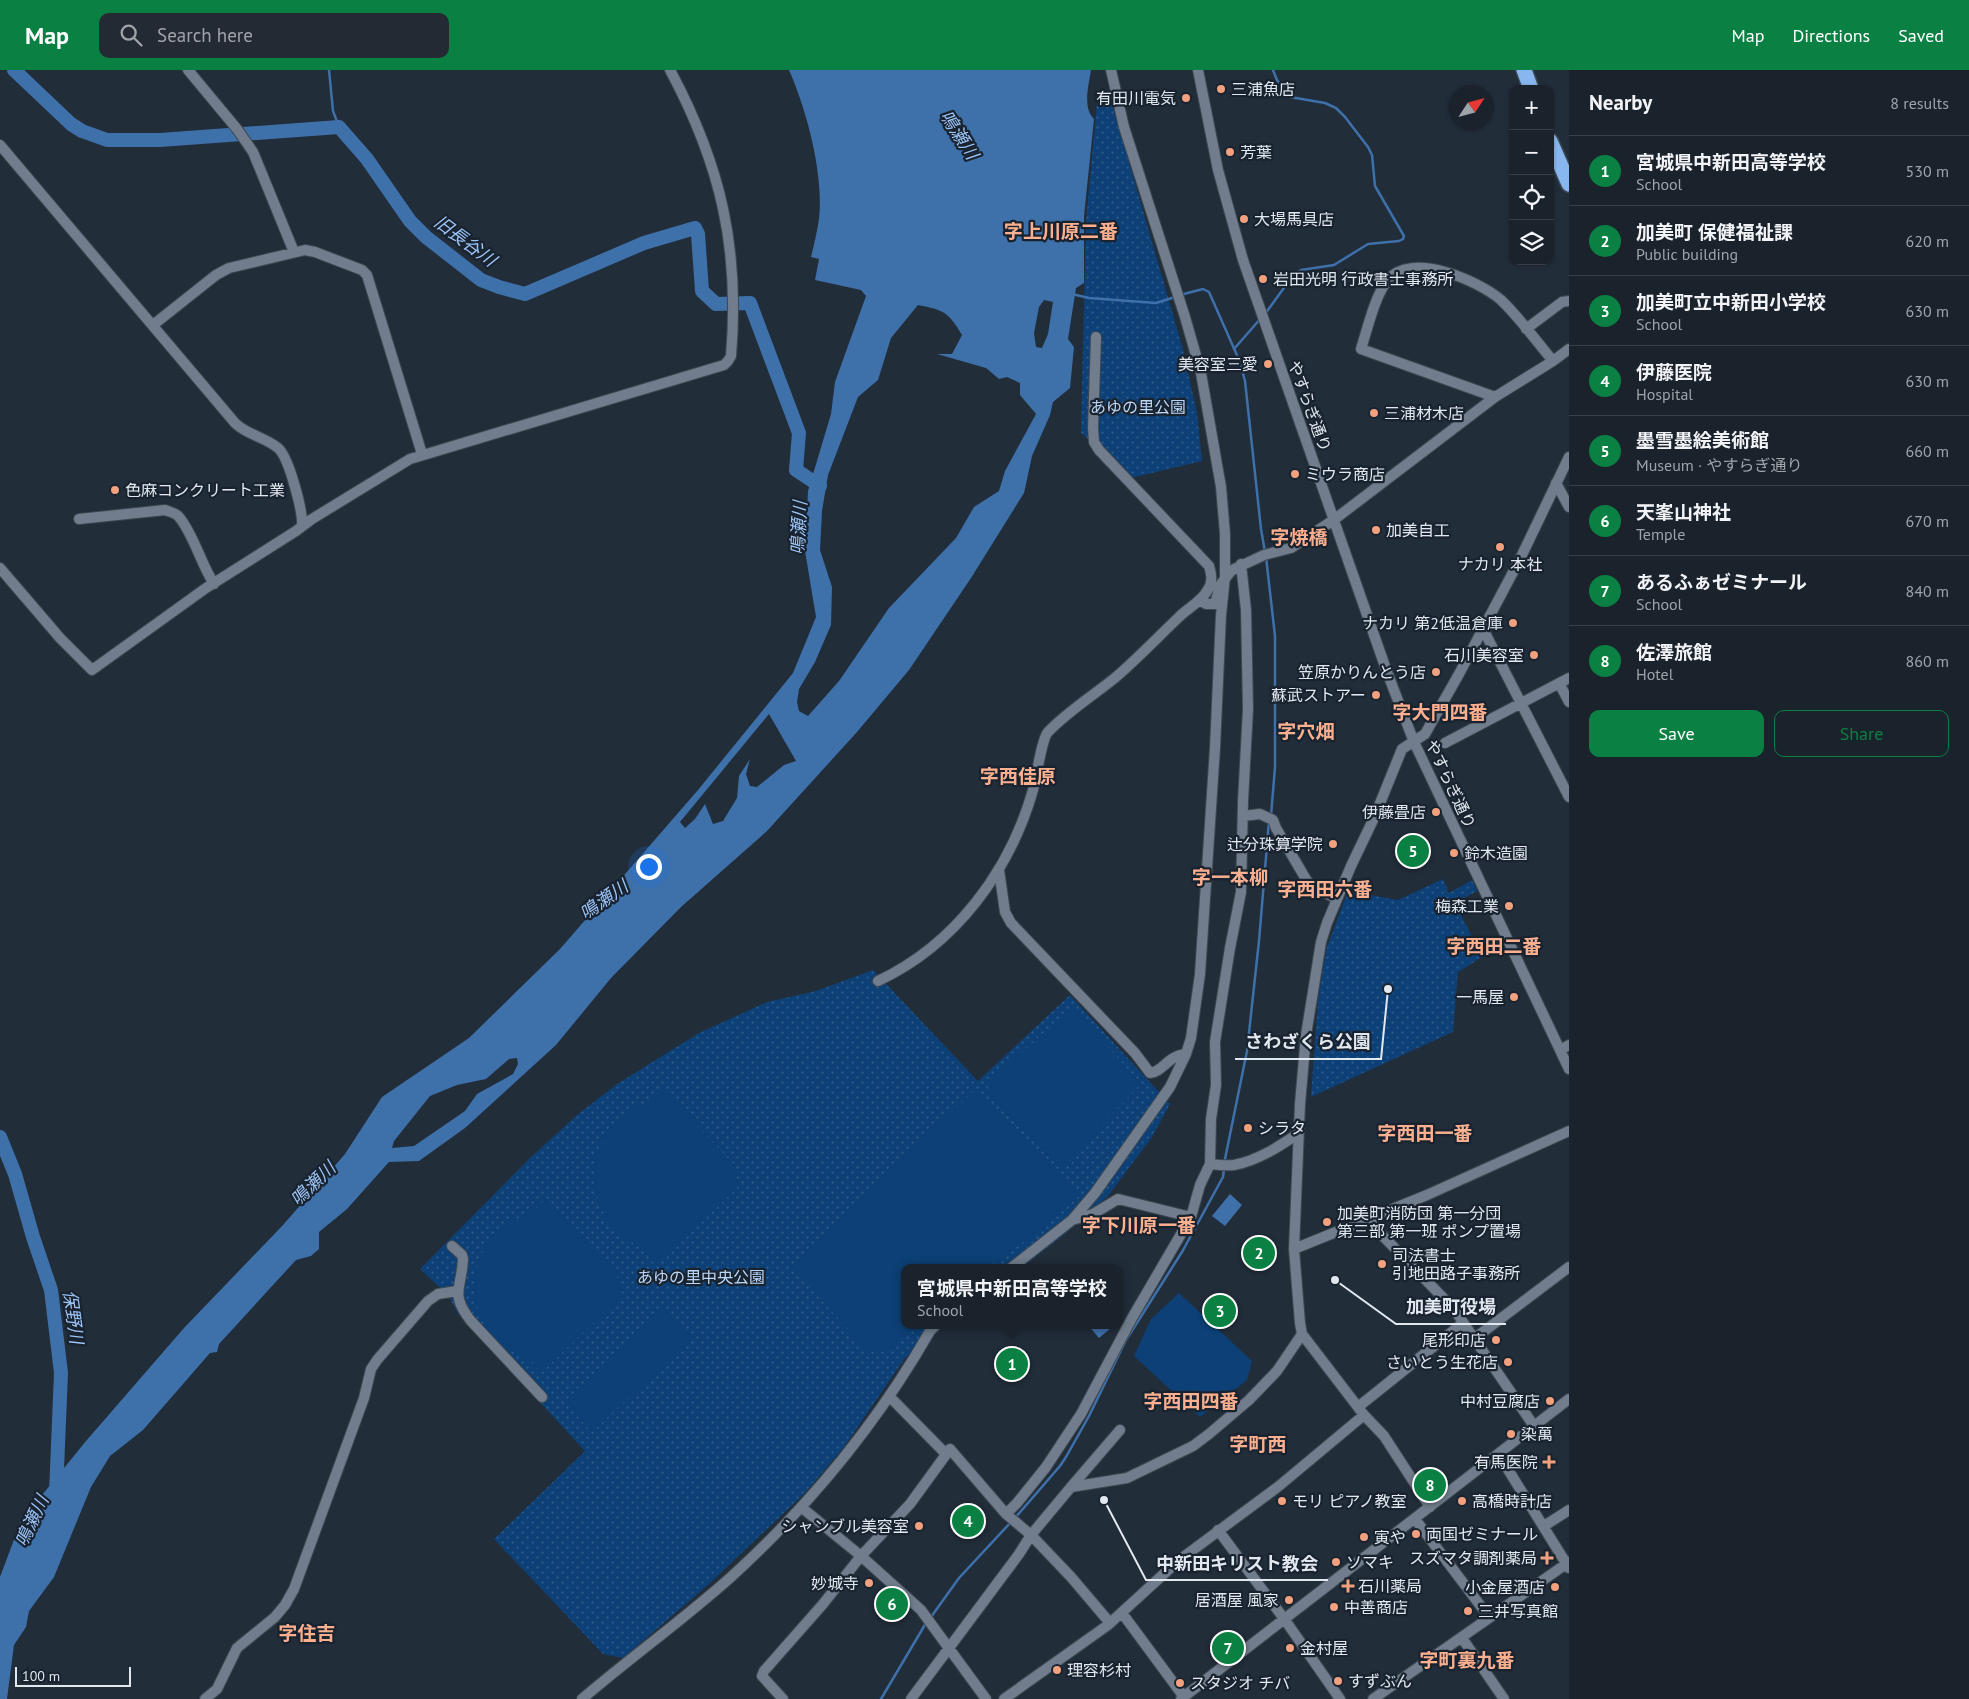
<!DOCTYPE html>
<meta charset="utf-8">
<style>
body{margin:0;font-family:"PT Sans","Noto Sans JP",sans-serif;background:#232a34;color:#f1f3f6}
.controls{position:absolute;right:15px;top:15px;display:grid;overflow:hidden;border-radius:10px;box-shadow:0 1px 4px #0004}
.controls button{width:45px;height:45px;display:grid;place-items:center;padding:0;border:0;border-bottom:1px solid #383f48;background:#1a222c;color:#f1f3f6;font:25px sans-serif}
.compass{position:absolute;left:1449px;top:15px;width:45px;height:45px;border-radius:50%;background:#1a222c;box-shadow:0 1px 4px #0004;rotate:54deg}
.scale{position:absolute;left:15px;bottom:12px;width:116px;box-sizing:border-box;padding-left:5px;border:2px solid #e1e8f0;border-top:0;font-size:14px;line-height:18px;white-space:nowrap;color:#e1e8f0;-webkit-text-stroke:4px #19232f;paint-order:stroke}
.you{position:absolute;left:648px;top:796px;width:18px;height:18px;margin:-12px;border:4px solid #fff;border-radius:50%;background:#1a73e8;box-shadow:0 0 0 8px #1a73e833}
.badge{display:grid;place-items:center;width:32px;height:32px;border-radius:50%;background:#0b8043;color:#fff;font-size:16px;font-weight:700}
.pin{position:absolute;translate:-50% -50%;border:2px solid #fff;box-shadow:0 1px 5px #0006}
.popup{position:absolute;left:901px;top:1194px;width:222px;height:65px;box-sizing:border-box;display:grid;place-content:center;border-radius:10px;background:#1a222c;filter:drop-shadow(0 1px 4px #0005);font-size:16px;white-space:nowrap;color:#9fa4a9}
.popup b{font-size:19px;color:#f1f3f6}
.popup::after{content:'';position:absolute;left:50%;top:100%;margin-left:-10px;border:10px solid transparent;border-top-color:#1a222c}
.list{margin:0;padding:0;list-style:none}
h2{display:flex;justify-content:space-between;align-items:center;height:65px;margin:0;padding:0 20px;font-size:21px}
h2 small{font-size:16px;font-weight:400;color:#9fa4a9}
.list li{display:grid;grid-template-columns:32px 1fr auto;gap:15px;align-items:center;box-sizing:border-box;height:70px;padding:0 20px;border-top:1px solid #383f48}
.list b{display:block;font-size:19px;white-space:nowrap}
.list p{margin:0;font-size:16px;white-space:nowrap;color:#9fa4a9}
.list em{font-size:16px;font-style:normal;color:#9fa4a9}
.actions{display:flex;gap:10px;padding:15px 20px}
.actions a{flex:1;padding:11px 0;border:1px solid #0b8043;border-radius:10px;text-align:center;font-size:18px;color:#0b8043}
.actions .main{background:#0b8043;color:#fff}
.icon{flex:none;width:28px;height:28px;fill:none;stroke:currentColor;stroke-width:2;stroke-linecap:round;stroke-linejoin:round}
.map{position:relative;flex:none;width:1569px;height:1629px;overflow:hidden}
header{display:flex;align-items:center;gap:30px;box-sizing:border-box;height:70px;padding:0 25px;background:#0b8043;color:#fff}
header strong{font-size:24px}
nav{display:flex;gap:28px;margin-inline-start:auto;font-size:18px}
.search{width:350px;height:45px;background:#232a34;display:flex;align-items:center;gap:12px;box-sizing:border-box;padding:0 18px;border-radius:10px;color:#9fa4a9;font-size:19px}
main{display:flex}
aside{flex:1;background:#1a222c}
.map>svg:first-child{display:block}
</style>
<header>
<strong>Map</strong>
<div class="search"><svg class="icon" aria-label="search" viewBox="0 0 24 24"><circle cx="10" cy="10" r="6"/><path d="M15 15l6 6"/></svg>Search here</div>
<nav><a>Map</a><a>Directions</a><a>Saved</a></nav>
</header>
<main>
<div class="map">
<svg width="1569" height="1629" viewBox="0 0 1569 1629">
<defs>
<pattern id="park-dots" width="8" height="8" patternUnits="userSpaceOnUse" patternTransform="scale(1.25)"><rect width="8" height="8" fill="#0c4076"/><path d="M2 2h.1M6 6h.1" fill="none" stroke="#2f5c8a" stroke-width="1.8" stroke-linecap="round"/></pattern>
</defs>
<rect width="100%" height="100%" fill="#222d3a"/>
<path fill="url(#park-dots)" d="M1111,30L1182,276L1197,343L1202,391L1131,408L1081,363L1086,151L1097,34Z
M1443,809L1449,823L1472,810L1477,821L1455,833L1482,887L1458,902L1453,962L1311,1027L1318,931L1326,880L1348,821L1398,830Z
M873,900L978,1011L1070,925L1170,1034L1152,1067L1108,1126L1064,1165L1021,1198H904V1255H945L905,1288L844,1377L805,1423L709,1514L623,1588L603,1584L494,1469L585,1381L458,1244L448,1225L420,1199L530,1088L577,1045L617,1014L699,963L767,932L816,921Z"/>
<path fill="#0c4076" d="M1072,937L1141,1014L1075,1082L1076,1089L1062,1100L988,1023V1013Z
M976,1019L1079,1126L1046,1156L986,1198H904V1255H914L885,1282H869L791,1197Z
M663,1020L736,1097L737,1118L656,1196C653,1192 650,1184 645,1181C634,1172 622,1167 612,1155C583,1121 591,1071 625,1043C633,1036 641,1037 649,1033C654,1030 659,1024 663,1020Z
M546,1129L621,1211L622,1225L541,1303C538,1299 534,1294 531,1291C519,1282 507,1282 495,1269C465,1237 469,1182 504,1156C512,1149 524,1148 532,1142C537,1139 541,1133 546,1129Z
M1179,1223L1252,1291L1247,1310L1200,1347L1134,1286L1151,1249Z
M663,1238L691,1268L592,1362L564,1332Z"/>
<path fill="#3e70aa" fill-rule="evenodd" d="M789,0H1091C1089,14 1082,38 1094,49L1084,146V213L1076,218L1068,269L1074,277L1070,318L1053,332L1050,345L1032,386L1024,423L971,508L909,600L857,662L767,761L681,837L611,908L556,975L465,1058L419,1091L389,1092L347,1139L319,1162V1179L311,1186L296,1190L219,1274L217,1282L210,1283L143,1360L110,1386L91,1417L54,1507L29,1541L26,1557L14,1575L7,1629H0V1507L21,1451L86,1371L184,1258L283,1155L345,1084L382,1027L469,968L560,879L698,720L793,603L816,547L805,481L808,421L831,344L835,312L866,226L861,220L815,210L819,189L811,187C814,175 817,162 819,149C824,105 807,41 789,0ZM1044,230L1053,232L1048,264L1042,278L1036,277L1034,263L1039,237ZM918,235C944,240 948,242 962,265L952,284H937L986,298L999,309L1007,307L1020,313V325L1036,344L1005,401L999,421L974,437L956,468L889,538L839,611L808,646L799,641L797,632L799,619L815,592L831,555L832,517L820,480L822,441L828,405L858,327L878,310L891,268ZM769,644L796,691L784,695L757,717L750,716L746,704L750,689L739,706L737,728L723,751L713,754L705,734L695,749L685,758L680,752ZM517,988L518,994L513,1004L477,1024L465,1041L414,1076L392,1078L394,1071L430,1026L457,1015L486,1009L509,989Z
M1230,1124L1242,1135L1225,1156L1212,1146Z
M1088,1255H1109L1111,1258L1099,1268Z"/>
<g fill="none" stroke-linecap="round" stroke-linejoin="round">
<path stroke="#3e70aa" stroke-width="2.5" d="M329,0L333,41L339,57
M1072,224L1089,228L1156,233L1175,227
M1180,225L1203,219L1209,222L1240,292L1245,311L1261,459L1265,482
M1265,244L1294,204L1301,200L1334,195L1368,174L1399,171L1403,169L1404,166L1375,116L1372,85L1368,77L1345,47L1336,38L1325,33L1290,27L1277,10L1273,0
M1234,279L1261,248
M1266,487L1275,566V697L1271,746
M1224,1094L1247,981L1259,871L1269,751
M1015,1448L1060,1396L1066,1387L1089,1346L1126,1270L1182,1182L1223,1107L1224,1099
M931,1547L959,1508L1011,1452
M881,1629L926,1553"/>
<path stroke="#3e70aa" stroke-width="14" d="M14,0L71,54L82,61L107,70H160L339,57L367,89L410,151L426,167L481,210L499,217L525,224L644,173L695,158L698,164L702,221L716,234L750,233L799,363L796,400L820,416
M0,1067L15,1104L33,1167L51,1220L61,1303L56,1423"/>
<g stroke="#3e4852" stroke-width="12">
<path id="minor" d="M188,0L237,59L253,82L294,182
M1198,0L1218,100L1243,190L1387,602L1414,672L1569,999
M0,75L235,353C247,365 265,367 278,378C289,387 303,442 302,455
M153,255L216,205L229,198L305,180L315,182L362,200L367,205L422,384
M1526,259L1562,232L1569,231
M1495,327L1361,279C1367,260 1375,226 1387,211C1410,180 1479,211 1501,230C1520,248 1536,271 1553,291
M1556,413L1569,437
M79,449L165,440C170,442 176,443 179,447C193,463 201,494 214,514
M0,498L60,568L92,600L206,518L296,461L312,449L410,389L724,295L728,291L731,286C740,179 721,95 670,0
M1199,530L1206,534H1215L1220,515L1232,500L1264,485L1291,478L1335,449L1495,327L1553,291L1569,279
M1483,559L1569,727
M1559,613L1569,632
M1445,673L1569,608
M1243,746L1260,744L1273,750L1276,758L1307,811L1316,818L1337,829
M999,800L1005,842L1011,853L1135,983L1150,1003C1163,1002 1167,986 1186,984
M878,911C955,875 1010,801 1033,720C1036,709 1042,668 1048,662C1068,641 1094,625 1116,607C1138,588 1158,567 1179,547C1188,538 1201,532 1207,521C1213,513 1212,505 1209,496L1099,380L1094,372L1093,358L1096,267
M1560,980L1569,975
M1210,1094C1218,1095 1226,1096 1234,1095C1257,1091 1280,1076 1299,1063
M1371,1148L1379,1162L1454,1239L1534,1356
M1072,1150L1093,1144L1118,1129L1191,1147
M452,1176L462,1185L463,1189C462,1218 449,1223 471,1251L542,1327
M1294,1179L1427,1125L1569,1061
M1011,1198L1072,1150L1095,1123L1170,1017L1186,984L1191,968L1200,904L1215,678L1221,545L1225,507V464L1221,417L1201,303L1185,247L1124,57L1111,0
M1475,1268L1569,1197
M889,1326L945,1383
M1358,1337L1463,1253
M1499,1385L1569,1498
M1071,1417L1120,1360
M801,1437L861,1486L921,1540L986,1629
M1430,1437L1384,1366L1364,1345L1302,1264L1300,1253L1294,1179L1300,1034L1306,965L1321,872L1327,853L1351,796L1374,748L1402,679L1425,664L1459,604L1520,489L1569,387
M1006,1444L1017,1433L1046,1397L1081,1344L1132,1248L1191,1147L1200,1115L1210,1094L1211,1049L1216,1015L1215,972L1230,878L1241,822L1243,731L1248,639L1246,540L1241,494
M1415,1449L1489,1547
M1544,1456L1569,1440
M1218,1460L1285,1550L1340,1629
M1122,1543L1184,1627
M1462,1568L1504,1629
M205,1629L217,1619L237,1578L275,1547L285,1535L294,1519L364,1328L371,1299L377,1290L428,1231L438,1224L457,1221
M582,1629C631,1587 683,1550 731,1507C809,1436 878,1352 930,1261L936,1255
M783,1629L762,1606L764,1601L823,1534L861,1486L910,1434L950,1379L1006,1444L1031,1465L1071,1507L1110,1553
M911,1629L1019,1484L1031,1465L1071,1417L1127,1408L1193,1376L1209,1364L1249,1330L1277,1301L1302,1264
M1004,1629L1108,1555L1178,1491L1279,1416L1364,1345
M1181,1629L1569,1329
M1373,1629L1569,1492"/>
</g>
<g stroke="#3e4852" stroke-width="18">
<path id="highway" d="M1524,0L1531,19
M1550,71L1569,114"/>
</g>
<use href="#minor" stroke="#717d8c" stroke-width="10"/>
<use href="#highway" stroke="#88b7f0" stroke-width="15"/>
</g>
<g fill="#f2a17e" stroke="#19232f" stroke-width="2">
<circle cx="1221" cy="19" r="5"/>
<circle cx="1186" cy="28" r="5"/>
<circle cx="1230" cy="82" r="5"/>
<circle cx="1244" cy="149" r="5"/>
<circle cx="1263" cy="209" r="5"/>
<circle cx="1268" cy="294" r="5"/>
<circle cx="1374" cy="343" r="5"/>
<circle cx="1295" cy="404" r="5"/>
<circle cx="115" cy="420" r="5"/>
<circle cx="1376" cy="460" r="5"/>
<circle cx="1500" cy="477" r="5"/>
<circle cx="1513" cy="553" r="5"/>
<circle cx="1534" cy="585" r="5"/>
<circle cx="1436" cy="602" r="5"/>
<circle cx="1376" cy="625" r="5"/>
<circle cx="1436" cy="742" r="5"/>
<circle cx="1333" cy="774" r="5"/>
<circle cx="1454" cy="783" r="5"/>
<circle cx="1509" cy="836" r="5"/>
<circle cx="1514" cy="927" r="5"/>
<circle cx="1248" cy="1058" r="5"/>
<circle cx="1327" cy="1152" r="5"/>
<circle cx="1382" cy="1194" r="5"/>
<circle cx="1496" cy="1270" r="5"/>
<circle cx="1508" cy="1292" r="5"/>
<circle cx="1550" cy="1331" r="5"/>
<circle cx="1511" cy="1364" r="5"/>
<path d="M1546.5 1384.5h5v5h5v5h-5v5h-5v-5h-5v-5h5z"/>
<circle cx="1282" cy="1431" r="5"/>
<circle cx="1462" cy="1431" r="5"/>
<circle cx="919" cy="1456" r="5"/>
<circle cx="1416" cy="1464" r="5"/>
<circle cx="1364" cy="1467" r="5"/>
<path d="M1544.5 1480.5h5v5h5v5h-5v5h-5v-5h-5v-5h5z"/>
<circle cx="1336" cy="1492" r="5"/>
<circle cx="869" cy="1513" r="5"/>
<path d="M1345.5 1508.5h5v5h5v5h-5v5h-5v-5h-5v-5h5z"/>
<circle cx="1555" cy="1517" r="5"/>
<circle cx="1289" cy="1530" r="5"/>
<circle cx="1334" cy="1537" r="5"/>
<circle cx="1468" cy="1541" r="5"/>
<circle cx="1290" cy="1578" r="5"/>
<circle cx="1057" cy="1600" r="5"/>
<circle cx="1338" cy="1611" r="5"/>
<circle cx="1180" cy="1613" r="5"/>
</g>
<g text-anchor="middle" stroke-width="4.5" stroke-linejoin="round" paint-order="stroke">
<g font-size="16" fill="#e1e8f0" stroke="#19232f" text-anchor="start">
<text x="1231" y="25">三浦魚店</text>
<text x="1176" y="34" text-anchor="end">有田川電気</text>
<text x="1240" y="88">芳葉</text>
<text x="1254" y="155">大場馬具店</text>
<text x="1273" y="215">岩田光明 行政書士事務所</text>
<text x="1258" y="300" text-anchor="end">美容室三愛</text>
<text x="1384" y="349">三浦材木店</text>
<text x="1305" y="410">ミウラ商店</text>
<text x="125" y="426">色麻コンクリート工業</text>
<text x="1386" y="466">加美自工</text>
<text x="1500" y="500" text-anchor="middle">ナカリ 本社</text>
<text x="1503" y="559" text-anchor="end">ナカリ 第2低温倉庫</text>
<text x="1524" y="591" text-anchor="end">石川美容室</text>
<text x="1426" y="608" text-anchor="end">笠原かりんとう店</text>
<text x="1366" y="631" text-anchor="end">蘇武ストアー</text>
<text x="1426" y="748" text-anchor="end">伊藤畳店</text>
<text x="1323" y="780" text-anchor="end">辻分珠算学院</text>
<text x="1464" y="789">鈴木造園</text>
<text x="1499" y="842" text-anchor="end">梅森工業</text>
<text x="1504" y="933" text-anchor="end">一馬屋</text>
<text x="1258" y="1064">シラタ</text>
<text x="1337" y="1149">加美町消防団 第一分団<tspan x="1337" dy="18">第三部 第一班 ポンプ置場</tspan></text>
<text x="1392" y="1191">司法書士<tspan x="1392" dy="18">引地田路子事務所</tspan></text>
<text x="1486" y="1276" text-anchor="end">尾形印店</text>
<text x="1498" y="1298" text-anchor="end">さいとう生花店</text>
<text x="1540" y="1337" text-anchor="end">中村豆腐店</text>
<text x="1521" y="1370">染萬</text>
<text x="1538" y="1398" text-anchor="end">有馬医院</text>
<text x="1292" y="1437">モリ ピアノ教室</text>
<text x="1472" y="1437">高橋時計店</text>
<text x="909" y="1462" text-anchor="end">シャンブル美容室</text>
<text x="1426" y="1470">両国ゼミナール</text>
<text x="1374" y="1473">寅や</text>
<text x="1537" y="1494" text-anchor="end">スズマタ調剤薬局</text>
<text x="1346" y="1498">ソマキ</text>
<text x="859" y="1519" text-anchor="end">妙城寺</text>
<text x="1358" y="1522">石川薬局</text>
<text x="1545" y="1523" text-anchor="end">小金屋酒店</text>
<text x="1279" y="1536" text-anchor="end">居酒屋 風家</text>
<text x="1344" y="1543">中善商店</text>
<text x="1478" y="1547">三井写真館</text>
<text x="1300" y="1584">金村屋</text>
<text x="1067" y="1606">理容杉村</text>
<text x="1348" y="1617">すずぶん</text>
<text x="1190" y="1619">スタジオ チバ</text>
</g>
<g font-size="16" fill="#e1e8f0" stroke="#19232f">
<text transform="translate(1310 336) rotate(70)" y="6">やすらぎ通り</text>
<text transform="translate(1451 714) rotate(65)" y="6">やすらぎ通り</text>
</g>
<g font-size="16" fill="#bad5f6" stroke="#19232f">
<text x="1138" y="343">あゆの里公園</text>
<text x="701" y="1213">あゆの里中央公園</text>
</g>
<g font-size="18" font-style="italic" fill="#9bc3f5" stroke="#19232f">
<text transform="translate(959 65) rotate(57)" y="6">鳴瀬川</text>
<text transform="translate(465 171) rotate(37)" y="6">旧長谷川</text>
<text transform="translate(799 458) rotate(-87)" y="6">鳴瀬川</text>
<text transform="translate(604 830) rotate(-35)" y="6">鳴瀬川</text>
<text transform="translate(313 1114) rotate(-44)" y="6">鳴瀬川</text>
<text transform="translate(73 1247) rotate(82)" y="6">保野川</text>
<text transform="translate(32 1451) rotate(-65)" y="6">鳴瀬川</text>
</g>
<g font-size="19" font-weight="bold" fill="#fcb090" stroke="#19232f">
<text x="1061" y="168">字上川原二番</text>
<text x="1299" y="474">字焼橋</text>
<text x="1440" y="649">字大門四番</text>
<text x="1306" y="668">字穴畑</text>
<text x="1018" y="713">字西佳原</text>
<text x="1230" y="814">字一本柳</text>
<text x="1325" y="826">字西田六番</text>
<text x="1494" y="883">字西田二番</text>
<text x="1425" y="1070">字西田一番</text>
<text x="1139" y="1162">字下川原一番</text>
<text x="1191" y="1338">字西田四番</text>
<text x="1258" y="1381">字町西</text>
<text x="307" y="1570">字住吉</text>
<text x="1467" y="1597">字町裏九番</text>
</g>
</g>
<path fill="none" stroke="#e1e8f0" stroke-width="2" d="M1388 919L1381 989H1235M1335 1210L1396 1254H1506M1104 1430L1146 1510H1328"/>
<g fill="#e1e8f0" stroke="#19232f" stroke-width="2">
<circle cx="1388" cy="919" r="5"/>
<circle cx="1335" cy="1210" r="5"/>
<circle cx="1104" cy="1430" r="5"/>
</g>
<g font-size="18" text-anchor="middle" font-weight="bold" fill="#e1e8f0" stroke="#19232f" stroke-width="4.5" stroke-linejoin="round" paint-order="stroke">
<text x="1308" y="978">さわざくら公園</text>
<text x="1451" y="1243">加美町役場</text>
<text x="1237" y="1500">中新田キリスト教会</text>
</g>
</svg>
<div class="controls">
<button>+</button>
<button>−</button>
<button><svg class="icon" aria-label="locate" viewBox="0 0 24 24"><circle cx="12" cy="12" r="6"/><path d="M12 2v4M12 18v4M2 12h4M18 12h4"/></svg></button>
<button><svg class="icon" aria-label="layers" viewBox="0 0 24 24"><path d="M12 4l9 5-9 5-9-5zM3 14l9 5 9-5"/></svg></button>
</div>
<svg class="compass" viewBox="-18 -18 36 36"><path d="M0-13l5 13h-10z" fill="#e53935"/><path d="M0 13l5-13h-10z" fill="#9fa4a9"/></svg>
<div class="scale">100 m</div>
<div class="you"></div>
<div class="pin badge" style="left:1012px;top:1294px">1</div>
<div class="popup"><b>宮城県中新田高等学校</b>School</div>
<div class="pin badge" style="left:1259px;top:1183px">2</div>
<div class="pin badge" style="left:1220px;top:1241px">3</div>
<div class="pin badge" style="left:968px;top:1451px">4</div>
<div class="pin badge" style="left:1413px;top:781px">5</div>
<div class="pin badge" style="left:892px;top:1534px">6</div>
<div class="pin badge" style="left:1228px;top:1578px">7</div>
<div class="pin badge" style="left:1430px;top:1415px">8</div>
</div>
<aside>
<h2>Nearby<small>8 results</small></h2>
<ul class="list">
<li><span class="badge">1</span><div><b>宮城県中新田高等学校</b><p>School</p></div><em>530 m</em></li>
<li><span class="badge">2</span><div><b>加美町 保健福祉課</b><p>Public building</p></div><em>620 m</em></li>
<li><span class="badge">3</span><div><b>加美町立中新田小学校</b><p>School</p></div><em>630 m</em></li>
<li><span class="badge">4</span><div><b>伊藤医院</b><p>Hospital</p></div><em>630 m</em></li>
<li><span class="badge">5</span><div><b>墨雪墨絵美術館</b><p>Museum · やすらぎ通り</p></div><em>660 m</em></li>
<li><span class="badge">6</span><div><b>天峯山神社</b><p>Temple</p></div><em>670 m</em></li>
<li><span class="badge">7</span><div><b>あるふぁゼミナール</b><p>School</p></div><em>840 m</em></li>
<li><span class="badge">8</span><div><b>佐澤旅館</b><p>Hotel</p></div><em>860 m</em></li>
</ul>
<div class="actions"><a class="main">Save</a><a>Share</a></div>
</aside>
</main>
